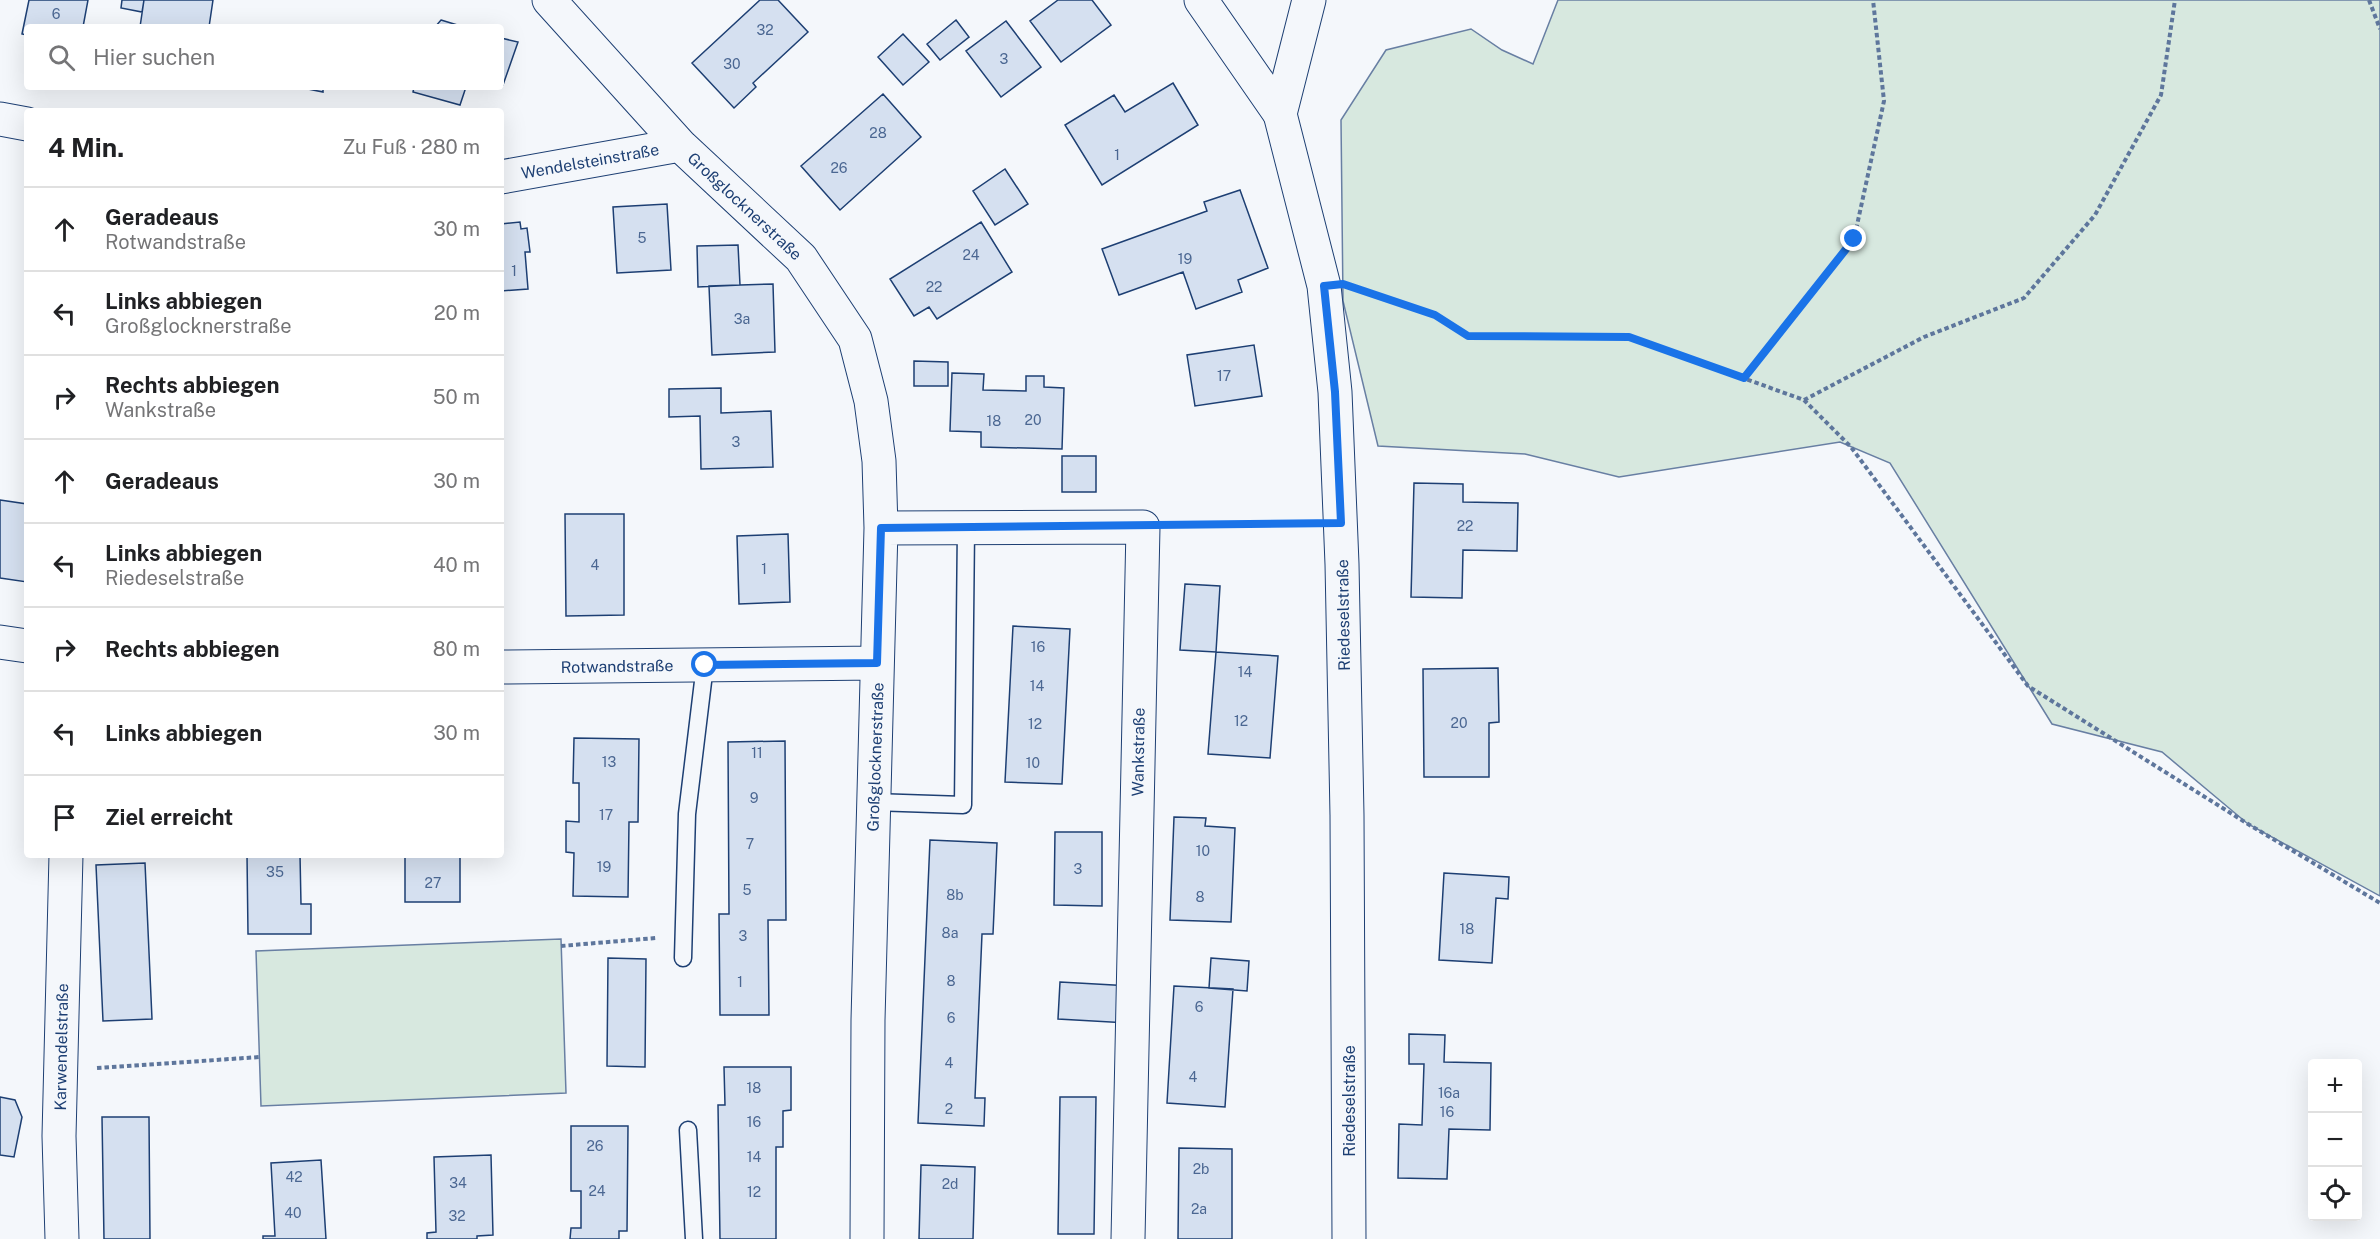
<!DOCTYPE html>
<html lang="de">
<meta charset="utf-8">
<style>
body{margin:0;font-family:"Public Sans",sans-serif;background:#f2f2f2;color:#202124}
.controls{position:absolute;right:18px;bottom:18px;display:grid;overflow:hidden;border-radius:6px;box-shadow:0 6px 24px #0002}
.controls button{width:54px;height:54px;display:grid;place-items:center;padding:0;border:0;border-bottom:2px solid #e0e0e0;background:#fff;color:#202124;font:30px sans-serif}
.stop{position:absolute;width:18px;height:18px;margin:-14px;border:4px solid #1a73e8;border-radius:50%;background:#fff}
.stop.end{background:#1a73e8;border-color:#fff;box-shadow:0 2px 6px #0008}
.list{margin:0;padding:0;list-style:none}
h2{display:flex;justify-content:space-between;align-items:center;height:78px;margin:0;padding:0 24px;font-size:26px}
h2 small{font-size:20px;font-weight:400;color:#757577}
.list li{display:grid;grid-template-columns:39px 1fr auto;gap:18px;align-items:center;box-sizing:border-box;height:84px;padding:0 24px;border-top:2px solid #e0e0e0}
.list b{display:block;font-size:22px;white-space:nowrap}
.list p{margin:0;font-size:20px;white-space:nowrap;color:#757577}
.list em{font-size:20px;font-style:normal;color:#757577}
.icon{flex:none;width:33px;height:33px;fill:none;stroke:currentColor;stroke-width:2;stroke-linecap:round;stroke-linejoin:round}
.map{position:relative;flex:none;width:2380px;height:1239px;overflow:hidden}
.search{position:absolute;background:#fff;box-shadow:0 6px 24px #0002;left:24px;top:24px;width:480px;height:66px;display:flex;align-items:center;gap:15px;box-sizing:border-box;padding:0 21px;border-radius:6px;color:#757577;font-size:22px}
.panel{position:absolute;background:#fff;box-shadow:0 6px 24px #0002;left:24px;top:108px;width:480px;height:750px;border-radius:6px}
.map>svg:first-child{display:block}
</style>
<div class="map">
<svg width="2380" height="1239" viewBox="0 0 2380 1239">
<rect width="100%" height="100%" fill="#f4f7fb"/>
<path fill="#d7e8df" stroke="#687fa3" stroke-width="1.5" d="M1558,0H2380V896L2248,824L2162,752L2052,724L1890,463L1840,442L1619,477L1525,454L1378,446L1343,301L1341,120L1386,50L1471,29L1502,50L1533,64Z
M561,939L566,1093L261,1106L256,951Z"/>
<path fill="#d5e0f0" stroke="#1d3f73" stroke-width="1.5" d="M29,0H88L83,27H27V35L22,34Z
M122,0H144L142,12L121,8Z
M144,0H213L209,27H140Z
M760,0H778L808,32L753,83L756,87L734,108L692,63Z
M1058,0H1092L1111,25L1061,62L1030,21Z
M441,20L464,27H435Z
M956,20L969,37L940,60L927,44Z
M1006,21L1041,67L1001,97L966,51Z
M903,34L929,62L903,85L878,57Z
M501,38L518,42L503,85L501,84Z
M1173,83L1198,125L1102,185L1065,125L1114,95L1125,112Z
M298,87H323V92Z
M414,87H466L460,105L413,92Z
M883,94L921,137L840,210L801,166Z
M1005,169L1028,204L995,225L973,191Z
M1240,190L1268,268L1238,280L1242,292L1196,309L1183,272L1119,295L1102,249L1207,211L1204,202Z
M667,204L671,270L617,273L613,207Z
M520,222L521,229L527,228L530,252H525L528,289L501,291V224Z
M981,222L1012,272L937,319L929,307L914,316L890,279Z
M738,245L740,285L698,287L697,246Z
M773,284L775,352L712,355L709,286Z
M1254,345L1262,396L1195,406L1187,355Z
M914,361L948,362V386H914Z
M952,373L984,374L983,390L1026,391V376H1044V387L1064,388L1062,449L981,447V432L950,431Z
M721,388V413L771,411L773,467L701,469L700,416L669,417V389Z
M1062,456H1096V492H1062Z
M1414,483L1463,484V502L1518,503L1517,551L1463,550L1462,598L1411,597Z
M0,500L27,504V582L0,578Z
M565,514H624V615L566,616Z
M788,534L790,602L739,604L737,536Z
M1185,584L1220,586L1216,652L1180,650Z
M1013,626L1070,629L1062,784L1005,782Z
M1216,652L1278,656L1270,758L1208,754Z
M1498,668L1499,722L1489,723V777H1424L1423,669Z
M574,738L639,739L638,822H629L628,897L573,896L574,853L566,852V821L579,822V783H573Z
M785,741L786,920H768L769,1015H720L719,914H729L728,742Z
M1174,817L1206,818L1205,826L1235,828L1231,922L1170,920Z
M1055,832H1102V906L1054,905Z
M930,840L997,843L993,934H982L975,1098H985L984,1126L918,1123Z
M247,855H300L301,904H311V934H248Z
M405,855H460V902H405Z
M145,863L152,1019L103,1021L96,865Z
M1444,873L1509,877L1508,899L1496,898L1492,963L1439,960Z
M608,958L646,959L645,1067L607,1066Z
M1211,958L1249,961L1247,991L1209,988Z
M1060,982L1131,986L1128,1023L1058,1019Z
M1174,986L1233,989L1225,1107L1167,1103Z
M1409,1034L1445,1035L1444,1062L1491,1063L1490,1130L1449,1129L1447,1179L1398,1178L1399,1124L1422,1125L1424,1064H1409Z
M724,1067H791V1110L783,1111V1147H776V1239H720L718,1105H725Z
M0,1097L15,1100L22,1117L14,1157L0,1155Z
M1060,1097H1096L1094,1234H1058Z
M102,1117H149L150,1239H104Z
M571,1126H628L627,1231H619V1239H570L571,1228H581V1191H571Z
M1179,1148L1232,1149V1239H1178Z
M491,1155L493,1235L477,1236V1239H427V1233L436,1232L434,1157Z
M321,1160L326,1239H263V1236H275L271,1163Z
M921,1165L975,1167L973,1239H919Z"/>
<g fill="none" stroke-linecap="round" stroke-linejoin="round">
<g stroke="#1d3f73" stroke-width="19">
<path id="service" d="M873,802L963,805L966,528
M683,958L687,814L705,665
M688,1130L694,1239"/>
</g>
<g stroke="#1d3f73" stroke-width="35">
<path id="minor" d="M549,0L680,145L801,258L855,339L871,401L879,461L881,528L868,1020L867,1239
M1201,0L1280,114
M0,119L27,124
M501,177L680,145
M881,528L1143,527L1128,1239
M0,642L27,646
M501,667L877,663
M62,1239L59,1136L66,855"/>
</g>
<g stroke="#1d3f73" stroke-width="35">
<path id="tertiary" d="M1309,0L1280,114L1324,286L1335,392L1342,564L1347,815L1349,1239"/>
</g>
<path stroke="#5e769c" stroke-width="4" stroke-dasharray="4.5 3" stroke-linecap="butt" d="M2369,0L2380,29
M1360,290L1435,315L1468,336L1629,337L1804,400L1851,447L2028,686L2248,824L2380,903
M1744,378L1854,239L1884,101L1873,0
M1804,400L1924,337L2024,298L2095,215L2161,95L2175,0
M1180,526L1304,524
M561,946L656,938
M97,1068L260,1057"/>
<use href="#service" stroke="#f4f7fb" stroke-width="16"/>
<use href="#minor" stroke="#f4f7fb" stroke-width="33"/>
<use href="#tertiary" stroke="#f4f7fb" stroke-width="33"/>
</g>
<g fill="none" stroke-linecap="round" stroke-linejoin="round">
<path stroke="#1a73e8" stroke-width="8" d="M705,665L877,663L881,528L1341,523L1335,392L1324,286L1343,284L1435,315L1468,336L1629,337L1744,378L1854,239"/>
</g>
<g text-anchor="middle" stroke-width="4.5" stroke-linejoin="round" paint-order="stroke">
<g font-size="14" fill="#4b6792">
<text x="56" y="19">6</text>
<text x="765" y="35">32</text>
<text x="1004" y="64">3</text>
<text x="732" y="69">30</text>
<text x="878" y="138">28</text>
<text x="1117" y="160">1</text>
<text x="839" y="173">26</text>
<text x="642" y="243">5</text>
<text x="971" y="260">24</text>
<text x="1185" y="264">19</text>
<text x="514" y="276">1</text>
<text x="934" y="292">22</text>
<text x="742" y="324">3a</text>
<text x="1224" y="381">17</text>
<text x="1033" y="425">20</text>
<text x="994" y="426">18</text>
<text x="736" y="447">3</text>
<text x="1465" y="531">22</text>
<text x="595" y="570">4</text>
<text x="764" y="574">1</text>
<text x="1038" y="652">16</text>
<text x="1245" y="677">14</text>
<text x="1037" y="691">14</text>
<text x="1241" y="726">12</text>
<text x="1459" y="728">20</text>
<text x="1035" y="729">12</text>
<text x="757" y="758">11</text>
<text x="609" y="767">13</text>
<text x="1033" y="768">10</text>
<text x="754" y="803">9</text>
<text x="606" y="820">17</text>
<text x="750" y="849">7</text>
<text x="1203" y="856">10</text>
<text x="604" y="872">19</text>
<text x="1078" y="874">3</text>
<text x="275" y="877">35</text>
<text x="433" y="888">27</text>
<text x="747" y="895">5</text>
<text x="955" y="900">8b</text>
<text x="1200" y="902">8</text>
<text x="1467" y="934">18</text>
<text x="950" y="938">8a</text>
<text x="743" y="941">3</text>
<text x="951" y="986">8</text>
<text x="740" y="987">1</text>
<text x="1199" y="1012">6</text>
<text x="951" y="1023">6</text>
<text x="949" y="1068">4</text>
<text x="1193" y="1082">4</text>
<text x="754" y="1093">18</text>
<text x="1449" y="1098">16a</text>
<text x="949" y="1114">2</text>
<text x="1447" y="1117">16</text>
<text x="754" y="1127">16</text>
<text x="595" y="1151">26</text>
<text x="754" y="1162">14</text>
<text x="1201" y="1174">2b</text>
<text x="294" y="1182">42</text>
<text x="458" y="1188">34</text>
<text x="950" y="1189">2d</text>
<text x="597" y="1196">24</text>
<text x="754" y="1197">12</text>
<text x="1199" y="1214">2a</text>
<text x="293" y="1218">40</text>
<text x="457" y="1221">32</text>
</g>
<g font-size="16" fill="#1d3f73" stroke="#f4f7fb">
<text transform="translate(590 161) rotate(-10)" y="6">Wendelsteinstraße</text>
<text transform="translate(745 206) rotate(43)" y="6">Großglocknerstraße</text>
<text transform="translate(1343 615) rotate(-91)" y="6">Riedeselstraße</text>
<text transform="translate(617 666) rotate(-1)" y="6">Rotwandstraße</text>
<text transform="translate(1138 752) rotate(-89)" y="6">Wankstraße</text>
<text transform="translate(875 757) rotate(-88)" y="6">Großglocknerstraße</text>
<text transform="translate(61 1047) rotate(-89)" y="6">Karwendelstraße</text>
<text transform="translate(1349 1101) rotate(-90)" y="6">Riedeselstraße</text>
</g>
</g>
</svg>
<div class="controls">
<button>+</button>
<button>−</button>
<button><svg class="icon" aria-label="locate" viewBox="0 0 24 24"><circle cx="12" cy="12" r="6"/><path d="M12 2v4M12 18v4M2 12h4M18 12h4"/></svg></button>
</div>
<div class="stop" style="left:705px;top:665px"></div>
<div class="stop end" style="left:1854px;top:239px"></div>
<div class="search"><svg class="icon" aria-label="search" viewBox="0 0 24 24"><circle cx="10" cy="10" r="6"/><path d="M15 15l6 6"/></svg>Hier suchen</div>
<section class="panel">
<h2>4 Min.<small>Zu Fuß · 280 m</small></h2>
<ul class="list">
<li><svg class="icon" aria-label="ahead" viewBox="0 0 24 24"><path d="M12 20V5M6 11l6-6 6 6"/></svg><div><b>Geradeaus</b><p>Rotwandstraße</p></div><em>30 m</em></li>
<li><svg class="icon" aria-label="left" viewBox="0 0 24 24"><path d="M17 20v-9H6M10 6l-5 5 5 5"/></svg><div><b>Links abbiegen</b><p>Großglocknerstraße</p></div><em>20 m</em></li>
<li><svg class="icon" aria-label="right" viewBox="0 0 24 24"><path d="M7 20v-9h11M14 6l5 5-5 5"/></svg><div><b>Rechts abbiegen</b><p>Wankstraße</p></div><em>50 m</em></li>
<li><svg class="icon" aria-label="ahead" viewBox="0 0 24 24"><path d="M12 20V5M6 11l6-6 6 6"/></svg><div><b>Geradeaus</b></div><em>30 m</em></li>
<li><svg class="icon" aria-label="left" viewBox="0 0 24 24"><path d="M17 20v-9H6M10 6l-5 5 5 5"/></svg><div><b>Links abbiegen</b><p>Riedeselstraße</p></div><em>40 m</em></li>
<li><svg class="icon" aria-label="right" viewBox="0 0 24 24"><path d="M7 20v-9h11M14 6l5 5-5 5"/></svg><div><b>Rechts abbiegen</b></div><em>80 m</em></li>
<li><svg class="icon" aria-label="left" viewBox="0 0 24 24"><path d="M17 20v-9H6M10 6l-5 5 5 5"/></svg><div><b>Links abbiegen</b></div><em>30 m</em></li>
<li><svg class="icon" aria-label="arrive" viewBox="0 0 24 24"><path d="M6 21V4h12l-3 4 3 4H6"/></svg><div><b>Ziel erreicht</b></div></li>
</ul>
</section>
</div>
